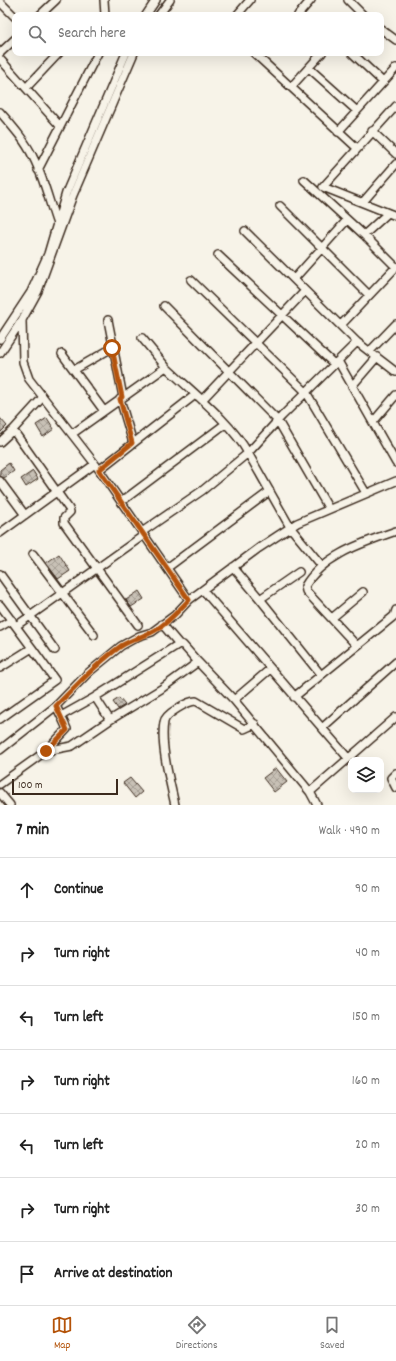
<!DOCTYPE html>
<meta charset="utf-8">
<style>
body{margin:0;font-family:Dekko,sans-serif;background:#f2f2f2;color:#222}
.controls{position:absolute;right:12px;bottom:12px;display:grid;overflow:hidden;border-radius:8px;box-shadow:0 4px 16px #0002}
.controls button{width:36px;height:36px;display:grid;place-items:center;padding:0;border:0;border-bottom:1px solid #e0e0e0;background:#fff;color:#222;font:20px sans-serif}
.scale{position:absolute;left:12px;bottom:10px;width:106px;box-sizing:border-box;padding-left:4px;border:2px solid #3b2a1e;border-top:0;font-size:11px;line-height:14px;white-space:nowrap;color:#3b2a1e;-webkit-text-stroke:3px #f7f3e8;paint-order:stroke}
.stop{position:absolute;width:12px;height:12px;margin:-9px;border:3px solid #b45309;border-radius:50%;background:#fff}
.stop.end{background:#b45309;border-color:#fff;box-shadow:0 1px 4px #0008}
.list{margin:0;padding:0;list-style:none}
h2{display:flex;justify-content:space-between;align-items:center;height:52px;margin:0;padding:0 16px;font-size:17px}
h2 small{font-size:13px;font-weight:400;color:#767676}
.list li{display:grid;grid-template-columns:26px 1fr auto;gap:12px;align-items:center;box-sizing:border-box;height:64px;padding:0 16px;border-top:1px solid #e0e0e0}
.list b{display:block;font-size:15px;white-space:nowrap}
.list em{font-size:13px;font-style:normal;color:#767676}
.icon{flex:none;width:22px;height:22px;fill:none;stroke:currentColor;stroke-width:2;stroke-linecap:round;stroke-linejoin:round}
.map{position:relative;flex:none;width:396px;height:805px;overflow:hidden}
.search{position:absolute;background:#fff;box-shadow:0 4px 16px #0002;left:12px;right:12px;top:12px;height:44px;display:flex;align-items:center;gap:10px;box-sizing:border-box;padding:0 14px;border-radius:8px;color:#767676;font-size:15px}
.sheet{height:500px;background:#fff}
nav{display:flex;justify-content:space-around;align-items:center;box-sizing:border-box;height:56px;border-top:1px solid #e0e0e0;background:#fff;font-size:11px;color:#767676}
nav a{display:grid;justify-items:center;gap:2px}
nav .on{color:#b45309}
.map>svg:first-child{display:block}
</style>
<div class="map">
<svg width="396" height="805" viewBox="0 0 396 805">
<defs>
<pattern id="building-cross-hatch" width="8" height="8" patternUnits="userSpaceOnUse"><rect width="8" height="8" fill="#c8c1b6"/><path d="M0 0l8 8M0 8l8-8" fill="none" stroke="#a49d93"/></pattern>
</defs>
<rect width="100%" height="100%" fill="#f7f3e8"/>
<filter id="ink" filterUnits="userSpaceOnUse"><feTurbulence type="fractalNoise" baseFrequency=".025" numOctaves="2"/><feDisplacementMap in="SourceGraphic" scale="8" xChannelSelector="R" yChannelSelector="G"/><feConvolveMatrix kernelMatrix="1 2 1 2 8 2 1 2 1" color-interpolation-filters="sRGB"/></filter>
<g filter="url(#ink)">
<path fill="url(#building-cross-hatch)" stroke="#3b2a1e" d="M0,418L7,426L0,433Z
M47,418L54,429L43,437L36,425Z
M9,463L14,471L4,478L0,476V470Z
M33,471L38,479L26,487L21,479Z
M59,554L70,571L58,579L46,563Z
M139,591L144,599L131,607L126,600Z
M119,698L125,705L118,709L113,702Z
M276,768L287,782L274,792L263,778Z
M130,778L142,792L135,798L123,783Z"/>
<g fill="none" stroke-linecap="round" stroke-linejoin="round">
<g stroke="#3b2a1e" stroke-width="10">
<path id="street" d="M104,0L105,15
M348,0L363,15
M0,2L15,17
M40,15L56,0
M146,15L156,0
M159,15L170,0
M237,15L250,0
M298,15L311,0
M381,29L396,40
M0,53L15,39
M254,53L357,148
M352,53L383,82
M0,59L60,126
M309,68L357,111
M291,87L322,53
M26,88L59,53
M396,106L323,187L396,216
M0,112C12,126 25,140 33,157C44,178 49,202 57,224
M372,131L396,154
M338,132L396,68
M38,170L98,53
M304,180L364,235L388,213
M363,202L396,164
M280,206L369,295
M245,231L357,342L282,416L248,453L290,527L322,566
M364,235L396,267
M218,255L334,364
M294,279L347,220
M191,280L306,392L366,493
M164,306L278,421L329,509
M22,320L23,362L29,379L95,464
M108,320L123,397
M341,325L396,267
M142,338L166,367
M0,339L31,292L48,254L66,193L126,53
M357,342L396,372
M370,351L396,324
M0,353L22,320L38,291L73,195L134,53
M62,354L104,411
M338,361L396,463
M74,370L112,348
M352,386L377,357
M120,399L133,443
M202,400L305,291
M373,422L396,395
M13,430L43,397
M72,434L166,367C192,392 231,422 248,453L203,490L142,532
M0,442L13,430L69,509L70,512L64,518V523L138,625
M99,470L195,395
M0,481L25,515
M121,502L225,424
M0,533L95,464L189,600L259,548L297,523L396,481
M33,554L94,635
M233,567L260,599L299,572
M167,568L270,491
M0,574L55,650
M203,590L348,758
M260,599L321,675
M0,605L32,648L0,668
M332,618L363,592
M162,624L179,644
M16,626L144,535
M0,627L12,620
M357,646L394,616L396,610
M198,662L234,700L310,792L317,805
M95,697L110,720
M294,697L357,646L306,591L305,586C323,555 363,543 396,531
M234,700L270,669
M0,719L55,680L32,648
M322,728L396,662
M0,750L56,706L88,673L121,646L139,636L152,632L175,615L189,600
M47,750L67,729L61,716
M396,773L391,778L396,788
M0,784L46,751L72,746L110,720L161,689L198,662L183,645L179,644L95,697L61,716L56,706
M310,792L396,717
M0,793L10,805
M175,805C170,782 160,745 164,722C165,714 188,701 196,701L244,729L255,724"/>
</g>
<use href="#street" stroke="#f7f3e8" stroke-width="7"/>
</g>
</g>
<g fill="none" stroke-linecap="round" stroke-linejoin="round" filter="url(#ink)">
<path stroke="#b45309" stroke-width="5" d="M46,751L67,730L56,706C77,685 97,663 121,646C131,640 142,637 152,632C166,625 178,611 189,600L99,470L132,443L120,399L122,397L112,348"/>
</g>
</svg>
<div class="controls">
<button><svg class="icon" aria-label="layers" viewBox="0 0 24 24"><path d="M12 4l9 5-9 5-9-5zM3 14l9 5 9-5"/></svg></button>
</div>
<div class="scale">100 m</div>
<div class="stop" style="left:112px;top:348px"></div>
<div class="stop end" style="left:46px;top:751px"></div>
<div class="search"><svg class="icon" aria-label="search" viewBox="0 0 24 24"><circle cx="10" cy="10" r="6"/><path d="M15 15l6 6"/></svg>Search here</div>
</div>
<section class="sheet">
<h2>7 min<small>Walk · 490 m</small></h2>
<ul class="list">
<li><svg class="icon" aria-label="ahead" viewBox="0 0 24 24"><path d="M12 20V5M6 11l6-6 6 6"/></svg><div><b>Continue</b></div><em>90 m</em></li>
<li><svg class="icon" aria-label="right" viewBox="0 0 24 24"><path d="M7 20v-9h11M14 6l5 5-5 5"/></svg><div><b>Turn right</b></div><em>40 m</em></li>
<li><svg class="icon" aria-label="left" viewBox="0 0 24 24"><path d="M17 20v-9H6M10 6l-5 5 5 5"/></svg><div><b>Turn left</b></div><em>150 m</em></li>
<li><svg class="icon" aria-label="right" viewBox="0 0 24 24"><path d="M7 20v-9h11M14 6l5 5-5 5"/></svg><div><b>Turn right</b></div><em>160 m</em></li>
<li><svg class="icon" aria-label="left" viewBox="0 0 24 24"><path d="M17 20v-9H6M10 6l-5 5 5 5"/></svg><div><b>Turn left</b></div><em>20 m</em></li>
<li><svg class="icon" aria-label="right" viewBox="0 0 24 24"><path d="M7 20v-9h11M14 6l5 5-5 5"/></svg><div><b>Turn right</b></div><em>30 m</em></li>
<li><svg class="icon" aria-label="arrive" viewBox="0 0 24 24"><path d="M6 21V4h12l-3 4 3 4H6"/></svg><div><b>Arrive at destination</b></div></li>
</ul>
</section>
<nav>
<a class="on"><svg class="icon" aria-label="map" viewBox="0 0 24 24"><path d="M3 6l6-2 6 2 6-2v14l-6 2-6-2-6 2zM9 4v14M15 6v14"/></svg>Map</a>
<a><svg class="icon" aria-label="directions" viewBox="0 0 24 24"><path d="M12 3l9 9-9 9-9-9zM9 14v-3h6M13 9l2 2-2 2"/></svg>Directions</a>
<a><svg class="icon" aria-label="saved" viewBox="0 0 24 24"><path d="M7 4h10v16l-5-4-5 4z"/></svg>Saved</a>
</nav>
